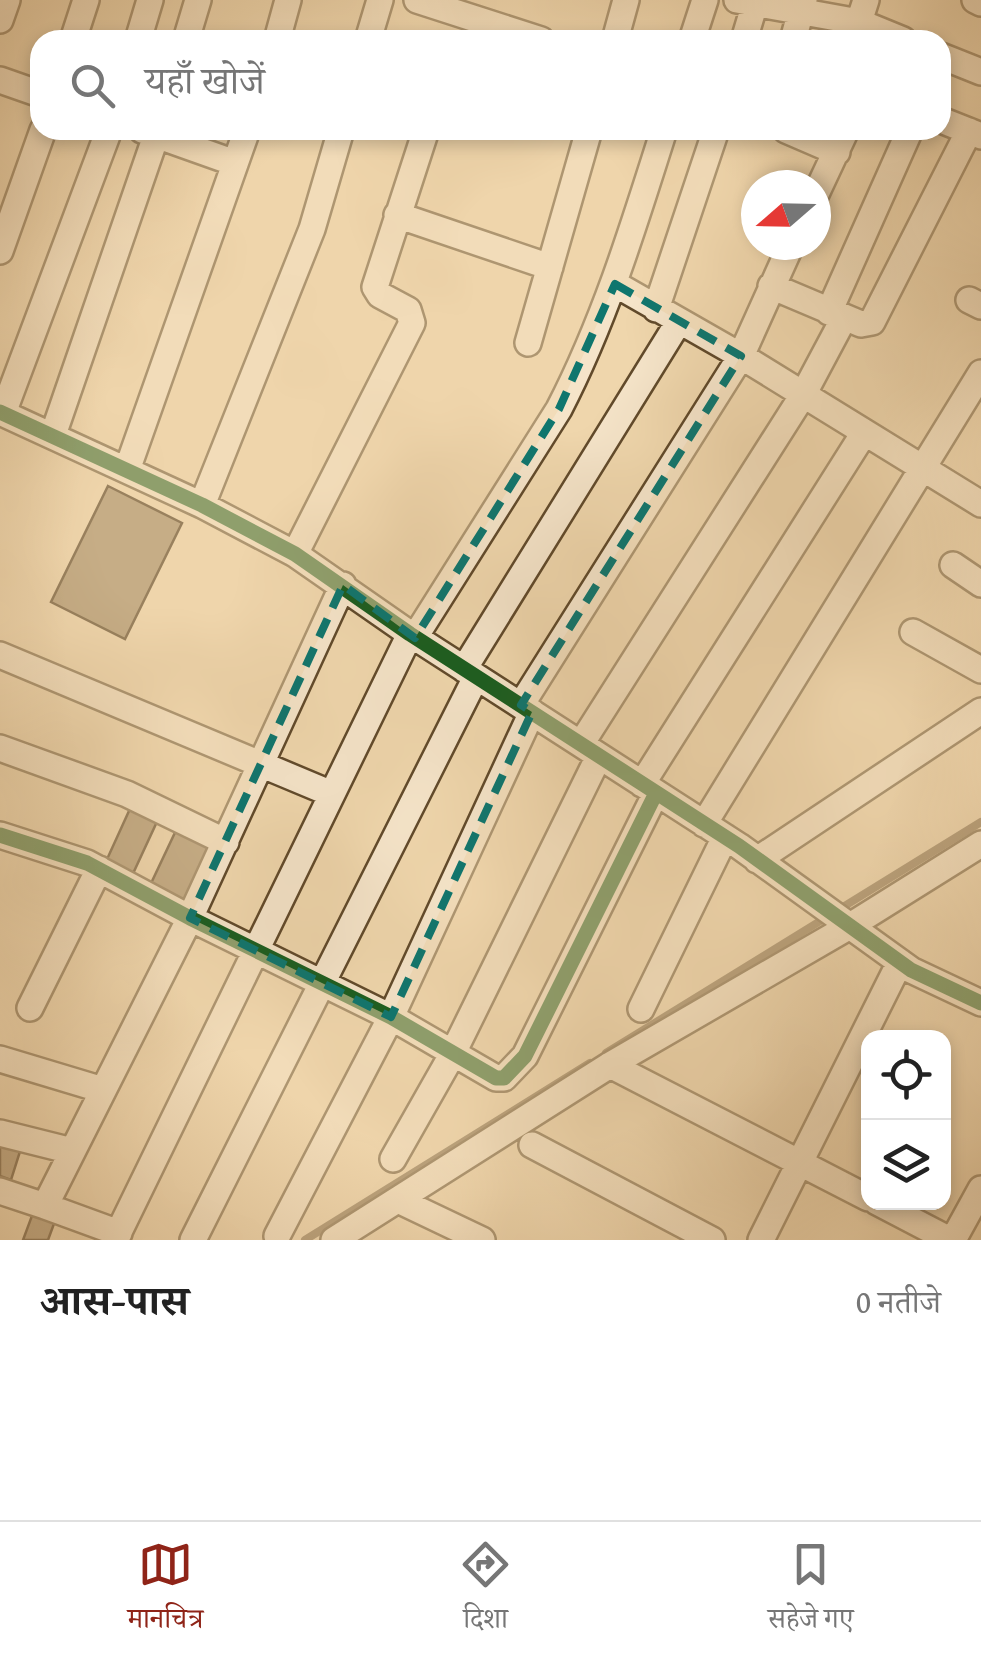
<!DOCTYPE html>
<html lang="hi">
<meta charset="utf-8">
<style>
body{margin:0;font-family:"Gentium Book Plus","Noto Serif Devanagari",serif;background:#f2f2f2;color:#222}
.controls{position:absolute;right:30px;bottom:30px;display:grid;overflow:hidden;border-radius:20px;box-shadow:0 5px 15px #0003}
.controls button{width:90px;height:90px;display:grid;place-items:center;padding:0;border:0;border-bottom:2px solid #e0e0e0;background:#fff;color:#222;font:50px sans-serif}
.compass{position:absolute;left:741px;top:170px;width:90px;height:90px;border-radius:50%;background:#fff;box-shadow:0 5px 15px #0003;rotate:250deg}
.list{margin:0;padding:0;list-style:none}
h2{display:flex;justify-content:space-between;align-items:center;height:130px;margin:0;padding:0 40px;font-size:42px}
h2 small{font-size:32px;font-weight:400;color:#767676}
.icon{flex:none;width:55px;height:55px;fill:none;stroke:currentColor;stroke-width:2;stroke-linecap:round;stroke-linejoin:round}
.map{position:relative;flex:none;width:981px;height:1240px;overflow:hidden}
.search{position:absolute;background:#fff;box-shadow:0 5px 15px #0003;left:30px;right:30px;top:30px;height:110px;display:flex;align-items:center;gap:25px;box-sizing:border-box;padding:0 35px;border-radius:30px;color:#767676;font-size:38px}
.sheet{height:280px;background:#fff}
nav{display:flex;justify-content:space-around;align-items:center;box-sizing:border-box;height:140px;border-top:2px solid #e0e0e0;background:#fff;font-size:28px;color:#767676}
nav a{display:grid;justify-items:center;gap:5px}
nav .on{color:#8f2418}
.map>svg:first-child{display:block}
</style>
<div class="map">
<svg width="981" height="1240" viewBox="0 0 981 1240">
<rect width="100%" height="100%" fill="#efd6ac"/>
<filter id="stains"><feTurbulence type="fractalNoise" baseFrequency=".002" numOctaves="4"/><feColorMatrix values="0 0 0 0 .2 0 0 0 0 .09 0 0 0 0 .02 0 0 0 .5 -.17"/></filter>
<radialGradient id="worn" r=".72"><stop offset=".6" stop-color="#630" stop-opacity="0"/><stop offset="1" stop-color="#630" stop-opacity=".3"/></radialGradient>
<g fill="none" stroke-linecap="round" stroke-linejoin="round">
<path stroke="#7d6544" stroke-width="8" d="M606,1053L981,822
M305,1240L590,1063"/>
</g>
<path fill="#947c59" stroke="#321b00" stroke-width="2.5" d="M108,486L182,523L125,639L51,602Z
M134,800L161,813L130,880L103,868Z
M180,822L214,838L179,910L146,894Z
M0,1134L23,1142L11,1180L0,1176Z
M33,1213L55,1221L48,1240H23Z"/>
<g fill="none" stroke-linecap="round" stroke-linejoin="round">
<g stroke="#614a2b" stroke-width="30">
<path id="street" d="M417,0L541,40
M737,0L859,22L866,0
M975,0L981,3
M0,20L7,0
M859,22L903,40
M73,40L86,0
M138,40L150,0
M186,40L198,0
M277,40L288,0
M368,40L380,0
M615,40L626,0
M692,40L705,0
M744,40L756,0
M793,40L804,0
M941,56L981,72
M0,80L40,94
M941,120L981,136
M142,130L235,163
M786,130L837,152
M816,194L846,130
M397,215L550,267
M0,251L43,130
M615,284L741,356L981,504
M771,286L861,324L872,322L969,131
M969,300L981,306
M656,309L716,130
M829,312L910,130
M528,343L589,130
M0,412L202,505L295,554L410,634L739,846L911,970L981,1003
M3,413L109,130
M53,435L158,130
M127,470L247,130
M202,505L312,229L341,130
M295,554L412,323L408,310L380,295L375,287L426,130
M953,565L981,584
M913,632L981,670
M415,637L559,409C605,320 634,225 664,130
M0,655L332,794
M464,669L678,323
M521,705L741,356L791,245
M581,744L803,395L844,318
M0,748L127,794L226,842
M642,784L864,433
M704,824L981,373
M0,835L87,863L190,918L391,1017L496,1078H504L525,1056L656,793
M757,860L981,711
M30,1008L99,869
M641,1009L725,837
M0,1059L103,1090
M610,1065L868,1198
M0,1133L72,1151
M532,1145L712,1240
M393,1159L452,1055L599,756
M0,1191L45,1206L190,918L343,585
M398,1200L482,1240
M877,1202L950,1240
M45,1206L119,1233
M277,1236L391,1017L532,712
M115,1240L410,634
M193,1240L476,677
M334,1240L610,1065L850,926L981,844
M761,1240L900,962
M953,1240L981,1189"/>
</g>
<use href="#street" stroke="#f5e4c9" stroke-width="25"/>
<g stroke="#f5e4c9" stroke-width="21">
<path id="cycleway" d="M0,412L202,505L295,554L410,634L739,846L911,970L981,1003
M0,835L87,863L190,918L391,1017L496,1078H504L525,1056L656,793"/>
</g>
<use href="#cycleway" stroke="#1b5e20" stroke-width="15"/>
</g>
<path d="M0 0H981V1240H0ZM615,284L741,356L521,705L532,712L391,1017L190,918L343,585L415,638L559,409Z" fill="#efd6ac" fill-opacity=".55" fill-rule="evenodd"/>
<path fill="none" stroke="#0f766e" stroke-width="8" stroke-dasharray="20 12" stroke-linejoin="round" d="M615,284L741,356L521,705L532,712L391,1017L190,918L343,585L415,638L559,409Z"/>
<rect width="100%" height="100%" filter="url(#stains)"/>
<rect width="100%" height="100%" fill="url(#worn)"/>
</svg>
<div class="controls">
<button><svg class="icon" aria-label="locate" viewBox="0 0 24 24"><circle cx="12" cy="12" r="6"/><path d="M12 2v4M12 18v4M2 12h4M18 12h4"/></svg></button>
<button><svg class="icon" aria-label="layers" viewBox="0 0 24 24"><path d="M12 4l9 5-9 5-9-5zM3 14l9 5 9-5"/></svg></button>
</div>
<svg class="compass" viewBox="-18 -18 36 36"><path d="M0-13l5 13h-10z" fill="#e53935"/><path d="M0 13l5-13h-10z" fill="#767676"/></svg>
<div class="search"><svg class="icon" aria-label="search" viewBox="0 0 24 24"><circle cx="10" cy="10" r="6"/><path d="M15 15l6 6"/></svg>यहाँ खोजें</div>
</div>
<section class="sheet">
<h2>आस-पास<small>0 नतीजे</small></h2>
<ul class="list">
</ul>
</section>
<nav>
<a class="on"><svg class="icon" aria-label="map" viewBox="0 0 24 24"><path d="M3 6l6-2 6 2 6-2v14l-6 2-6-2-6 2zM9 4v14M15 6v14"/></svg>मानचित्र</a>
<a><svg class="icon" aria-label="directions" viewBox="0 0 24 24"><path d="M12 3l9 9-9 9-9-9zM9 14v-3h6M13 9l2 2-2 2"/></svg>दिशा</a>
<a><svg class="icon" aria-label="saved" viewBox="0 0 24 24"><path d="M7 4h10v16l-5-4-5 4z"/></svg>सहेजे गए</a>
</nav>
